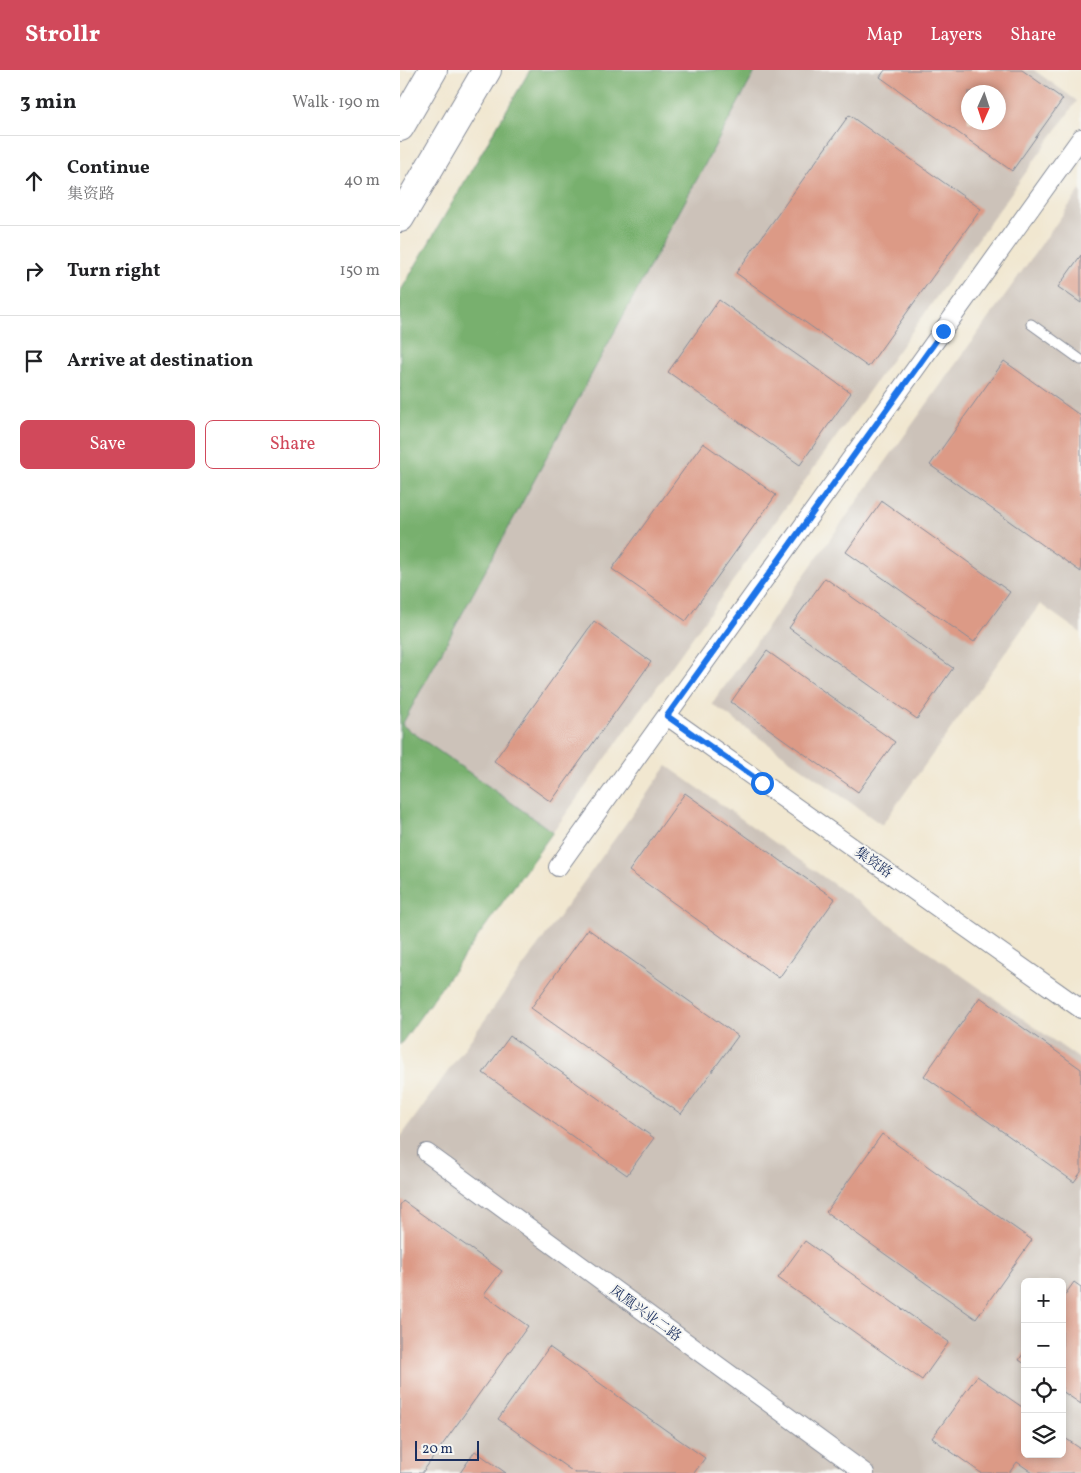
<!DOCTYPE html>
<meta charset="utf-8">
<style>
body{margin:0;font-family:Vollkorn,"Noto Serif SC",serif;background:#f6f6f6;color:#202124}
.controls{position:absolute;right:15px;bottom:15px;display:grid;overflow:hidden;border-radius:8px;box-shadow:0 2px 8px #0003}
.controls button{width:45px;height:45px;display:grid;place-items:center;padding:0;border:0;border-bottom:1px solid #e0e0e0;background:#fff;color:#202124;font:25px sans-serif}
.compass{position:absolute;left:561px;top:15px;width:45px;height:45px;border-radius:50%;background:#fff;box-shadow:0 2px 8px #0003;rotate:183deg}
.scale{position:absolute;left:15px;bottom:12px;width:64px;box-sizing:border-box;padding-left:5px;border:2px solid #1b2f5e;border-top:0;font-size:14px;line-height:18px;white-space:nowrap;color:#1b2f5e;-webkit-text-stroke:4px #f6f6f2;paint-order:stroke}
.stop{position:absolute;width:15px;height:15px;margin:-11px;border:4px solid #1a73e8;border-radius:50%;background:#fff}
.stop.end{background:#1a73e8;border-color:#fff;box-shadow:0 1px 5px #0008}
.list{margin:0;padding:0;list-style:none}
h2{display:flex;justify-content:space-between;align-items:center;height:65px;margin:0;padding:0 20px;font-size:21px}
h2 small{font-size:16px;font-weight:400;color:#757577}
.list li{display:grid;grid-template-columns:32px 1fr auto;gap:15px;align-items:center;box-sizing:border-box;height:90px;padding:0 20px;border-top:1px solid #e0e0e0}
.list b{display:block;font-size:19px;white-space:nowrap}
.list p{margin:0;font-size:16px;white-space:nowrap;color:#757577}
.list em{font-size:16px;font-style:normal;color:#757577}
.actions{display:flex;gap:10px;padding:15px 20px}
.actions a{flex:1;padding:11px 0;border:1px solid #d1495b;border-radius:8px;text-align:center;font-size:18px;color:#d1495b}
.actions .main{background:#d1495b;color:#fff}
.icon{flex:none;width:28px;height:28px;fill:none;stroke:currentColor;stroke-width:2;stroke-linecap:round;stroke-linejoin:round}
.map{position:relative;flex:none;width:681px;height:1403px;overflow:hidden}
header{display:flex;align-items:center;gap:30px;box-sizing:border-box;height:70px;padding:0 25px;background:#d1495b;color:#fff}
header strong{font-size:24px}
nav{display:flex;gap:28px;margin-inline-start:auto;font-size:18px}
main{display:flex}
aside{flex:1;background:#fff}
.map>svg:first-child{display:block}
</style>
<header>
<strong>Strollr</strong>
<nav><a>Map</a><a>Layers</a><a>Share</a></nav>
</header>
<main>
<aside>
<h2>3 min<small>Walk · 190 m</small></h2>
<ul class="list">
<li><svg class="icon" aria-label="ahead" viewBox="0 0 24 24"><path d="M12 20V5M6 11l6-6 6 6"/></svg><div><b>Continue</b><p>集资路</p></div><em>40 m</em></li>
<li><svg class="icon" aria-label="right" viewBox="0 0 24 24"><path d="M7 20v-9h11M14 6l5 5-5 5"/></svg><div><b>Turn right</b></div><em>150 m</em></li>
<li><svg class="icon" aria-label="arrive" viewBox="0 0 24 24"><path d="M6 21V4h12l-3 4 3 4H6"/></svg><div><b>Arrive at destination</b></div></li>
</ul>
<div class="actions"><a class="main">Save</a><a>Share</a></div>
</aside>
<div class="map">
<svg width="681" height="1403" viewBox="0 0 681 1403">
<rect width="100%" height="100%" fill="#f6f6f2"/>
<filter id="ink" filterUnits="userSpaceOnUse"><feTurbulence type="fractalNoise" baseFrequency=".02" numOctaves="2"/><feDisplacementMap in="SourceGraphic" scale="10" xChannelSelector="R" yChannelSelector="G"/><feConvolveMatrix kernelMatrix="1 2 1 2 8 2 1 2 1" color-interpolation-filters="sRGB"/></filter>
<filter id="wash" filterUnits="userSpaceOnUse"><feTurbulence type="fractalNoise" baseFrequency=".0096" numOctaves="4" result="noise"/><feDisplacementMap in="SourceGraphic" scale="20" xChannelSelector="R" yChannelSelector="G"/><feGaussianBlur stdDeviation="1.12" result="paint"/><feColorMatrix in="noise" values="0 0 0 0 0 0 0 0 0 0 0 0 0 0 0 0 0 1.4 0 .05"/><feComposite in="paint" operator="in"/></filter>
<g filter="url(#wash)">
<rect width="100%" height="100%" fill="#f1e7d0"/>
<path fill="#ccc2b9" fill-rule="evenodd" d="M356,0H634L677,31L153,762L1,655ZM568,22H598V52H568Z
M681,119V563L640,534L482,755L312,634Z
M267,696L681,990V1403H0V1068ZM625,1212H662V1384H625Z"/>
<path fill="#78b06e" stroke="#4a7066" d="M130,0H356L2,655L153,762L0,975V222Z"/>
<g id="blocks">
<path fill="#dc9a86" fill-rule="evenodd" d="M485,0H622L663,29L612,101L480,7ZM568,22H598V52H568Z
M449,45L581,139L468,297L336,203Z
M681,185V233L658,217Z
M319,230L451,323L400,395L268,302Z
M604,291L681,346V502L530,395Z
M303,373L376,425L286,551L212,499Z
M482,431L610,522L574,572L446,482Z
M425,508L553,598L517,649L389,558Z
M194,551L251,592L151,732L94,691Z
M367,581L495,672L458,722L331,632Z
M285,723L435,829L379,908L229,801Z
M188,859L338,966L281,1044L131,938Z
M580,927L681,999V1102L674,1112L524,1006Z
M110,966L254,1068L227,1105L83,1003Z
M482,1064L632,1170L576,1249L426,1142Z
M3,1131L102,1201L84,1225L128,1256L22,1403H0V1135Z
M405,1171L549,1272L522,1310L378,1208Z
M674,1212L681,1217V1334L662,1321V1229Z
M149,1277L305,1388L294,1403H175L98,1349Z
M625,1281V1294L619,1290Z
M577,1306L625,1339V1384H662V1366L681,1379V1403H633L617,1392L609,1403H581L532,1368Z
M75,1381L106,1403H60Z"/>
</g>
</g>
<g filter="url(#ink)">
<use href="#blocks" fill-opacity="0" stroke="#868b97" stroke-width="1"/>
<g fill="none" stroke-linecap="round" stroke-linejoin="round">
<g stroke="#868b97" stroke-width="11">
<path id="service" d="M631,254L681,290"/>
</g>
<g stroke="#868b97" stroke-width="20">
<path id="minor" d="M267,646L681,939
M158,797L681,68
M27,1083L465,1403"/>
</g>
<g stroke="#868b97" stroke-width="30">
<path id="motorway" d="M0,57L33,0
M0,148L87,0"/>
</g>
<use href="#service" stroke="#fff" stroke-width="9"/>
<use href="#minor" stroke="#fff" stroke-width="18"/>
<use href="#motorway" stroke="#fff" stroke-width="28"/>
</g>
</g>
<g fill="none" stroke-linecap="round" stroke-linejoin="round" filter="url(#ink)">
<path stroke="#1a73e8" stroke-width="6" d="M362,713L267,646L543,261"/>
</g>
<g text-anchor="middle" stroke-width="4" stroke-linejoin="round" paint-order="stroke">
<g font-size="14" fill="#1b2f5e" stroke="#f6f6f2">
<text transform="translate(474 792) rotate(35)" y="5">集资路</text>
<text transform="translate(246 1243) rotate(36)" y="5">凤凰兴业二路</text>
</g>
</g>
</svg>
<div class="controls">
<button>+</button>
<button>−</button>
<button><svg class="icon" aria-label="locate" viewBox="0 0 24 24"><circle cx="12" cy="12" r="6"/><path d="M12 2v4M12 18v4M2 12h4M18 12h4"/></svg></button>
<button><svg class="icon" aria-label="layers" viewBox="0 0 24 24"><path d="M12 4l9 5-9 5-9-5zM3 14l9 5 9-5"/></svg></button>
</div>
<svg class="compass" viewBox="-18 -18 36 36"><path d="M0-13l5 13h-10z" fill="#e53935"/><path d="M0 13l5-13h-10z" fill="#757577"/></svg>
<div class="scale">20 m</div>
<div class="stop" style="left:362px;top:713px"></div>
<div class="stop end" style="left:543px;top:261px"></div>
</div>
</main>
